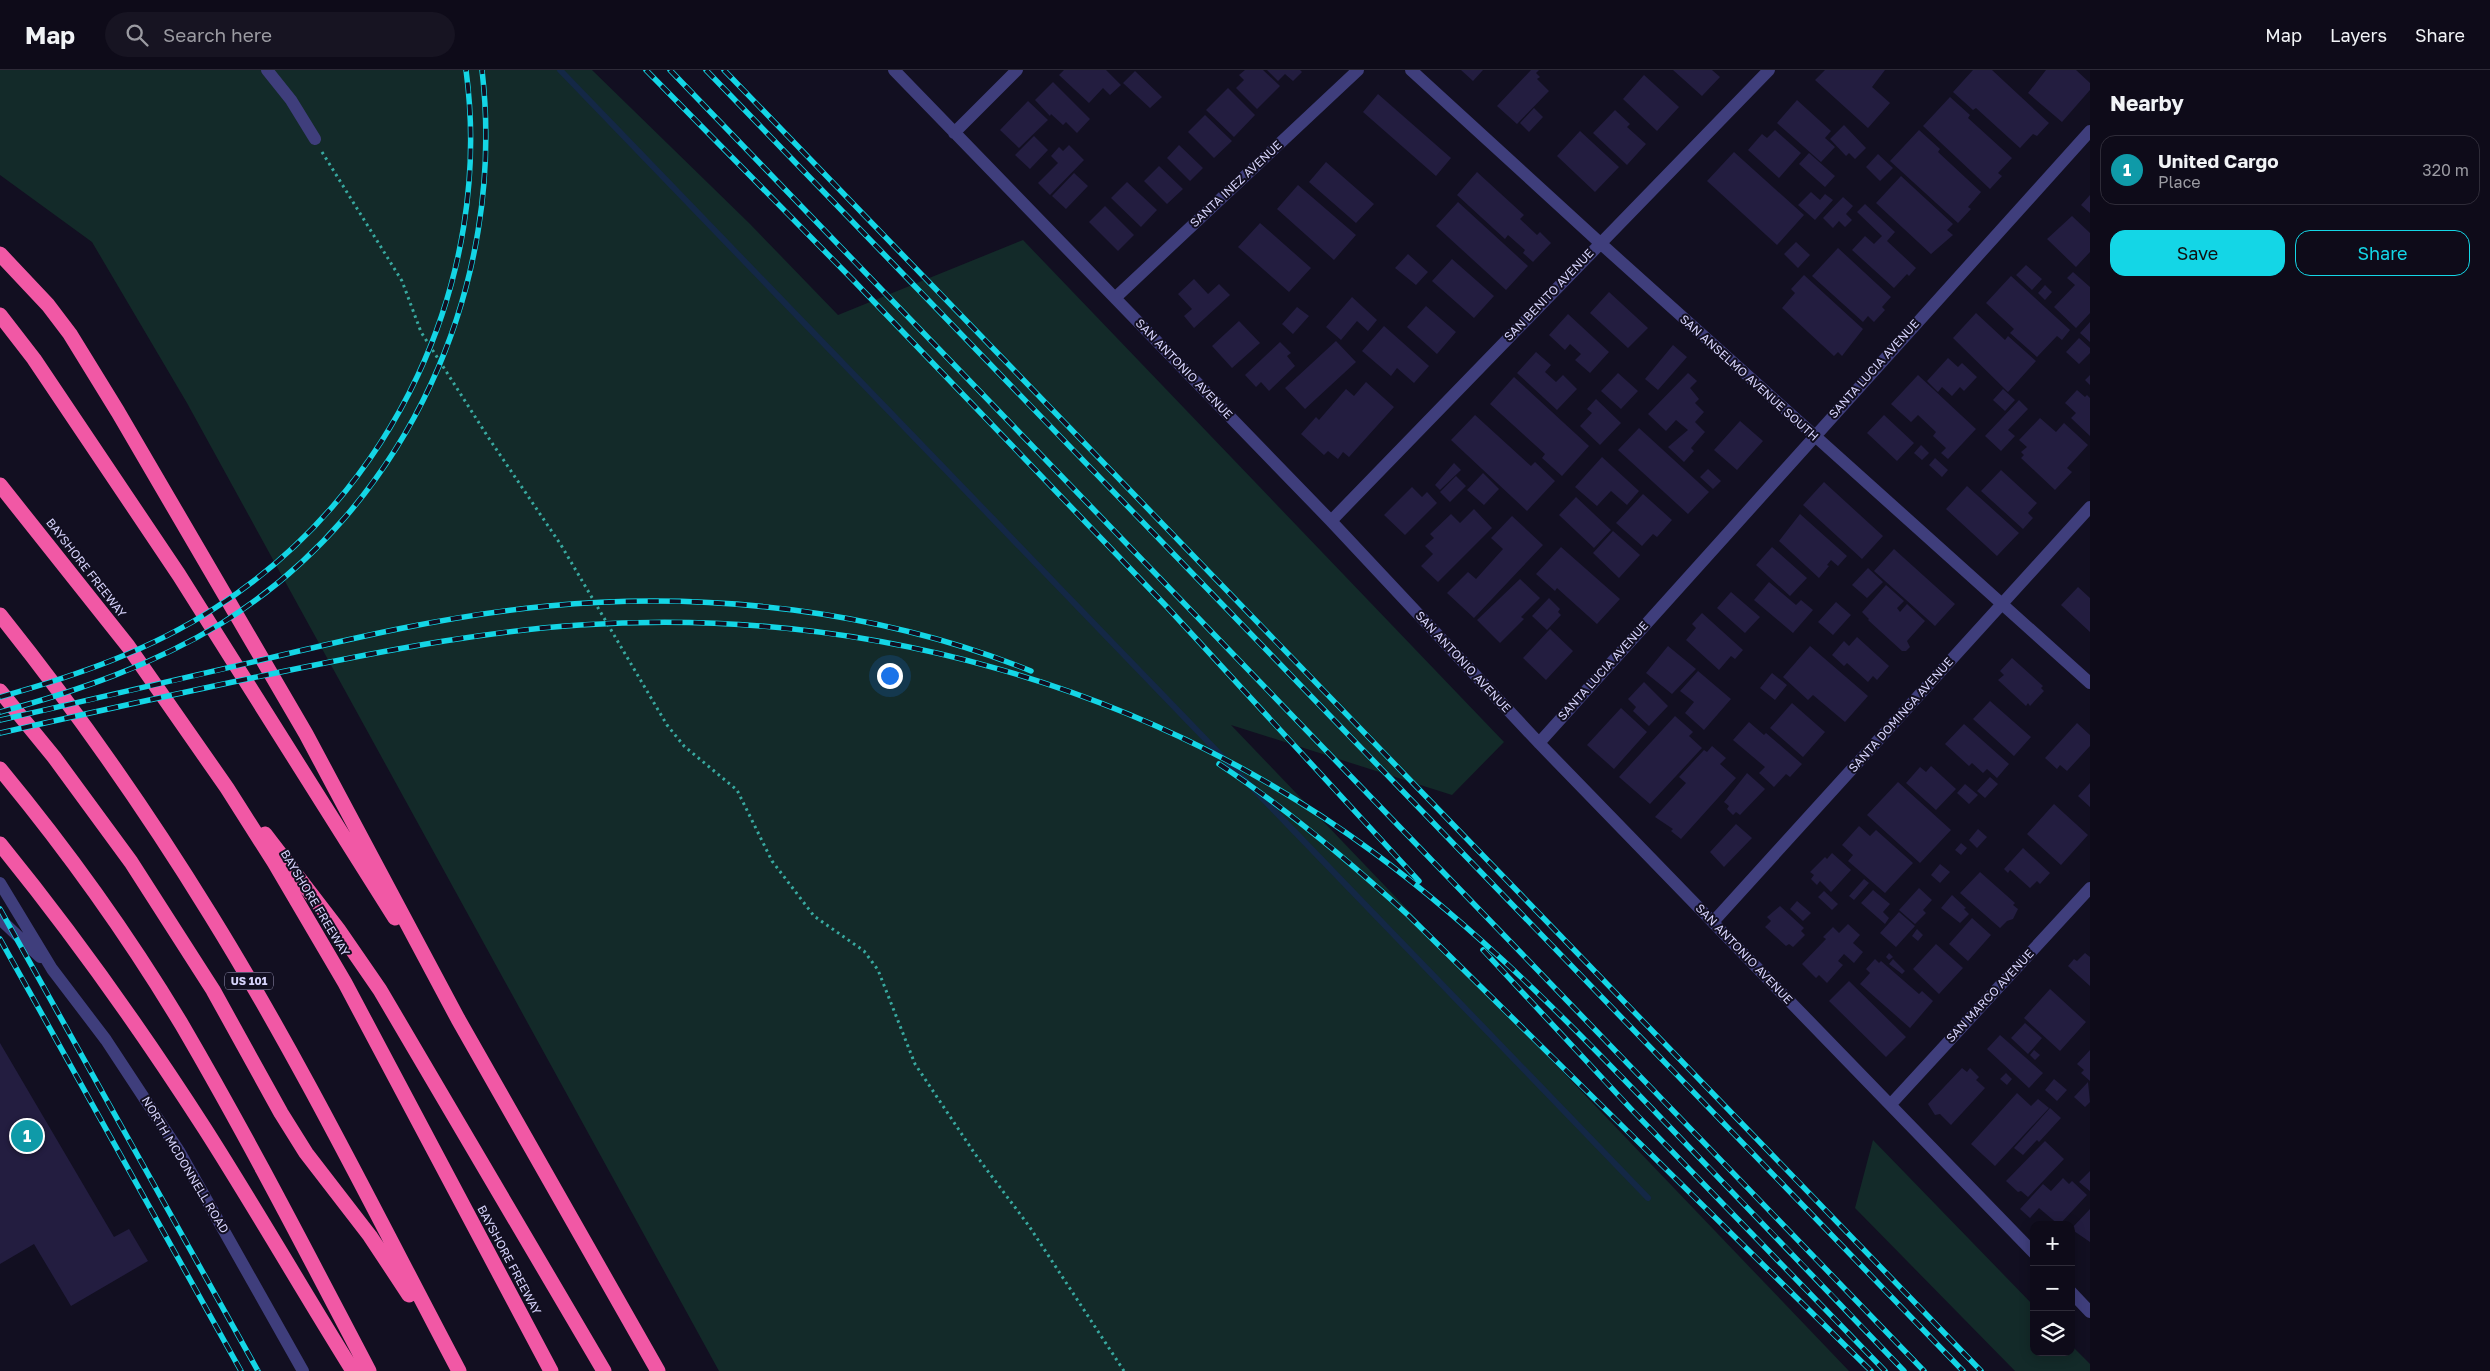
<!DOCTYPE html>
<meta charset="utf-8">
<style>
body{margin:0;font-family:"Golos Text",sans-serif;background:#171422;color:#f1f3f6}
.controls{position:absolute;right:15px;bottom:15px;display:grid;overflow:hidden;border-radius:10px;box-shadow:0 2px 12px #0003}
.controls button{width:45px;height:45px;display:grid;place-items:center;padding:0;border:0;border-bottom:1px solid #2e2b38;background:#0e0b19;color:#f1f3f6;font:25px sans-serif}
.you{position:absolute;left:889px;top:605px;width:18px;height:18px;margin:-12px;border:4px solid #fff;border-radius:50%;background:#1a73e8;box-shadow:0 0 0 8px #1a73e833}
.badge{display:grid;place-items:center;width:32px;height:32px;border-radius:50%;background:#14d6e6;color:#fff;font-size:16px;font-weight:700}
.pin{position:absolute;translate:-50% -50%;border:2px solid #fff;box-shadow:0 1px 5px #0006}
.list{margin:0;padding:0;list-style:none}
h2{display:flex;justify-content:space-between;align-items:center;height:65px;margin:0;padding:0 20px;font-size:21px}
h2 small{font-size:16px;font-weight:400;color:#9b9ba2}
.list li{display:grid;grid-template-columns:32px 1fr auto;gap:15px;align-items:center;box-sizing:border-box;height:70px;margin:0 10px 10px;padding:0 10px;border:1px solid #2e2b38;border-radius:15px}
.list b{display:block;font-size:19px;white-space:nowrap}
.list p{margin:0;font-size:16px;white-space:nowrap;color:#9b9ba2}
.list em{font-size:16px;font-style:normal;color:#9b9ba2}
.actions{display:flex;gap:10px;padding:15px 20px}
.actions a{flex:1;padding:11px 0;border:1px solid #14d6e6;border-radius:15px;text-align:center;font-size:18px;color:#14d6e6}
.actions .main{background:#14d6e6;color:#111}
.icon{flex:none;width:28px;height:28px;fill:none;stroke:currentColor;stroke-width:2;stroke-linecap:round;stroke-linejoin:round}
.map{position:relative;flex:none;width:2090px;height:1301px;overflow:hidden}
header{display:flex;align-items:center;gap:30px;box-sizing:border-box;height:70px;padding:0 25px;background:#0e0b19;border-bottom:1px solid #2e2b38}
header strong{font-size:24px}
nav{display:flex;gap:28px;margin-inline-start:auto;font-size:18px}
.search{width:350px;height:45px;background:#171422;display:flex;align-items:center;gap:12px;box-sizing:border-box;padding:0 18px;border-radius:28px;color:#9b9ba2;font-size:19px}
main{display:flex}
aside{flex:1;background:#0e0b19}
.map>svg:first-child{display:block}
</style>
<header>
<strong>Map</strong>
<div class="search"><svg class="icon" aria-label="search" viewBox="0 0 24 24"><circle cx="10" cy="10" r="6"/><path d="M15 15l6 6"/></svg>Search here</div>
<nav><a>Map</a><a>Layers</a><a>Share</a></nav>
</header>
<main>
<div class="map">
<svg width="2090" height="1301" viewBox="0 0 2090 1301">
<rect width="100%" height="100%" fill="#120f21"/>
<path fill="#132a29" d="M0,0H592L750,154L838,245L1023,170L1504,672L1452,725L1231,655L1849,1301H719L187,333L92,172L0,105Z
M1873,1070L2034,1236V1282H2071V1275L2090,1294V1301H2015L1855,1138Z"/>
<g fill="none" stroke-linecap="round" stroke-linejoin="round">
<path stroke="#142846" stroke-width="6" d="M560,0L1648,1128"/>
</g>
<path fill="#231d40" d="M1064,0H1106L1121,15L1110,25L1103,18L1089,33L1059,5Z
M1245,0H1263L1280,16L1257,39L1236,18L1244,10L1239,5Z
M1267,0H1300L1302,2L1293,11L1285,4L1278,11Z
M1461,0H1483L1473,11Z
M1531,0H1539L1536,3L1540,7L1537,9L1549,21L1517,54L1497,36Z
M1673,0H1712L1720,7L1702,26Z
M1825,0H1885L1872,17L1890,33L1868,58L1815,10Z
M1973,0H1992L2049,53L2037,66L2033,64L2020,78L1976,38L1973,40L1953,22Z
M2046,0H2076L2090,13V20L2062,52L2028,23Z
M1135,1L1162,27L1150,38L1123,13Z
M1644,5L1679,37L1657,61L1623,29Z
M1053,12L1090,49L1077,63L1066,52L1063,55L1051,44L1050,46L1035,30Z
M1228,18L1255,45L1234,67L1206,40Z
M1378,24L1451,88L1436,106L1363,42Z
M1950,27L1970,45L1968,48L2012,88L1998,103L2002,106L1990,119L1923,56Z
M1797,30L1831,61L1825,68L1835,77L1821,92L1777,53Z
M1028,31L1048,50L1019,78L1000,60Z
M1534,38L1543,47L1529,62L1520,53Z
M1615,40L1630,54L1627,57L1646,74L1627,95L1593,63Z
M1205,45L1232,71L1214,88L1188,62Z
M1844,55L1866,78L1855,89L1849,83L1846,86L1830,69Z
M1775,60L1801,83L1779,108L1748,80L1762,64L1767,68Z
M1919,60L1940,79L1938,82L1981,122L1968,137L1971,139L1958,153L1890,91Z
M1580,61L1619,97L1595,122L1557,86Z
M1034,66L1048,80L1030,99L1015,85Z
M1069,75L1084,90L1050,125L1038,113L1058,93L1051,86L1059,77L1063,81Z
M1179,75L1203,98L1190,111L1167,88Z
M1734,82L1804,145L1777,175L1707,111Z
M1809,83L1835,106L1825,117L1799,94Z
M1878,84L1893,98L1880,111L1866,97Z
M1326,92L1374,134L1356,153L1309,112Z
M1159,96L1183,119L1167,134L1144,111Z
M1477,102L1524,145L1520,149L1537,165L1540,162L1551,173L1533,192L1523,183L1525,180L1508,165L1505,169L1457,125Z
M1074,103L1088,116L1066,139L1052,126Z
M1901,106L1953,154L1947,160L1953,165L1931,184L1876,133Z
M1127,112L1157,140L1141,157L1111,128Z
M1298,115L1356,165L1334,190L1277,139Z
M1811,122L1820,130L1825,124L1833,130L1815,150L1798,135Z
M2090,125V143L2081,135Z
M1843,127L1853,136L1846,144L1852,150L1845,157L1839,151L1833,158L1823,148Z
M1458,132L1528,196L1506,220L1436,156Z
M1865,134L1895,162L1887,171L1916,198L1909,206L1907,204L1894,218L1852,180L1865,166L1874,174L1882,166L1857,142Z
M1105,136L1134,165L1118,181L1089,152Z
M2072,146L2090,163V182L2076,197L2047,169Z
M1260,153L1311,198L1289,222L1238,177Z
M1796,172L1810,185L1798,198L1784,184Z
M1838,178L1891,227L1882,237L1885,240L1874,252L1868,246L1863,252L1812,206Z
M1408,184L1428,202L1416,215L1395,198Z
M1452,189L1494,226L1474,248L1432,211Z
M2026,195L2042,209L2032,220L2016,205Z
M2073,202L2090,217V243L2076,258L2054,237L2075,215L2067,208Z
M1804,205L1863,259L1842,286L1838,282L1834,286L1782,238L1795,223L1791,219Z
M2011,206L2070,260L2062,270L2057,266L2037,287L2010,263L2014,259L1986,233Z
M1194,209L1208,224L1219,214L1230,225L1194,258L1184,246L1192,239L1178,224Z
M2045,215L2052,222L2045,230L2038,223Z
M1609,222L1648,258L1628,278L1590,243Z
M1352,227L1377,250L1368,261L1357,251L1341,270L1326,257Z
M1426,236L1456,262L1437,284L1407,257Z
M1297,237L1309,246L1293,264L1282,254Z
M1976,243L2005,270L2008,266L2036,291L2008,322L1953,268Z
M1568,244L1609,282L1590,303L1575,290L1581,284L1570,274L1565,280L1549,265Z
M1239,251L1260,273L1232,298L1212,276Z
M2090,252V272L2080,263Z
M1384,256L1429,296L1414,313L1397,298L1391,306L1362,281Z
M2079,268L2090,278V283L2079,294L2066,282Z
M1336,271L1356,292L1305,339L1285,318Z
M1280,272L1291,283L1287,286L1295,296L1269,321L1261,312L1256,317L1245,305Z
M1673,275L1687,287L1658,320L1645,309Z
M1536,282L1551,295L1545,302L1556,312L1563,305L1577,319L1557,340L1517,303Z
M1948,288L1958,297L1962,293L1977,307L1964,321L1960,317L1952,326L1942,317L1938,322L1927,311Z
M1618,303L1638,321L1621,339L1601,321Z
M1688,303L1697,311L1690,318L1699,329L1695,333L1704,342L1695,352L1705,362L1691,378L1694,381L1684,392L1668,377L1688,360L1676,350L1666,361L1648,344Z
M1918,305L1976,359L1948,389L1941,383L1946,378L1933,366L1936,362L1918,345L1911,352L1891,334Z
M2090,305V315L2085,310Z
M1514,307L1589,376L1562,406L1542,388L1545,384L1490,334Z
M1366,312L1394,337L1349,387L1343,382L1338,389L1328,381L1324,385L1301,364L1316,347L1319,350L1346,319L1354,326Z
M2003,319L2015,330L2005,341L1993,330Z
M2077,320L2085,327L2087,325L2090,328V366L2071,348L2076,343L2065,333Z
M1596,329L1621,353L1600,375L1580,356L1592,343L1587,339Z
M2019,330L2028,339L2008,360L2015,366L2001,381L1985,366Z
M1475,345L1531,396L1535,392L1555,411L1527,441L1451,370Z
M1884,345L1914,373L1897,391L1867,363Z
M2040,348L2056,362L2064,353L2088,375L2067,398L2072,402L2055,420L2021,388L2024,385L2021,382L2027,377L2019,370Z
M1740,351L1763,371L1737,400L1714,380Z
M1639,358L1709,422L1688,444L1618,380Z
M1921,375L1929,383L1922,390L1914,383Z
M1602,387L1639,421L1627,435L1611,421L1597,436L1575,417Z
M1935,388L1948,400L1942,407L1929,395Z
M1454,393L1461,400L1440,420L1435,415Z
M1708,399L1721,411L1713,419L1700,407Z
M2001,400L2037,433L2028,443L2033,448L2023,459L1981,421Z
M1483,403L1499,419L1484,435L1467,420Z
M1456,406L1466,416L1450,432L1440,422Z
M1824,412L1883,466L1862,489L1803,435Z
M1967,416L2019,463L1997,486L1946,439Z
M1412,417L1422,427L1427,422L1437,433L1405,465L1384,445Z
M1643,424L1672,450L1657,467L1653,464L1642,476L1616,453Z
M1576,427L1611,460L1594,478L1559,445Z
M1474,439L1492,458L1438,512L1421,496L1433,484L1425,476L1434,468L1430,464L1451,444L1460,453Z
M1800,444L1847,486L1838,496L1831,490L1827,495L1829,496L1819,508L1779,471Z
M1512,446L1543,475L1474,548L1447,523L1468,502L1476,509L1503,479L1491,468Z
M1613,461L1640,485L1619,508L1593,483Z
M1561,477L1620,529L1597,554L1557,518L1555,521L1536,504Z
M1772,477L1807,508L1790,526L1756,495Z
M1894,479L1955,534L1935,556L1874,501Z
M1868,498L1883,512L1867,528L1852,515Z
M1520,509L1540,528L1521,547L1524,549L1500,573L1477,550Z
M1769,512L1796,535L1801,530L1813,540L1793,563L1754,530Z
M1886,515L1904,531L1897,538L1900,542L1907,534L1925,551L1907,571L1910,577L1906,581H1902L1868,550L1869,549L1862,542Z
M2078,517L2090,528V562L2061,535Z
M1731,522L1760,547L1745,563L1717,538Z
M1549,528L1560,539L1558,542L1561,545L1547,560L1532,546Z
M1836,532L1851,545L1833,565L1818,552Z
M1702,543L1743,580L1735,589L1731,586L1719,600L1686,570L1696,558L1692,554Z
M1550,559L1573,581L1546,610L1523,588Z
M1857,567L1889,596L1877,610L1873,606L1868,612L1847,593L1844,596L1832,585L1844,571L1849,576Z
M1668,576L1696,599L1672,624L1646,603Z
M1810,576L1868,626L1845,652L1813,625L1808,630L1783,607Z
M2012,588L2043,616L2041,618L2044,621L2030,636L2028,633L2026,636L1998,610L2004,605L2000,601Z
M1698,601L1731,629L1704,660L1685,643L1694,632L1680,621Z
M1772,603L1787,615L1775,630L1760,618Z
M1644,612L1668,636L1649,656L1633,641L1636,637L1628,629Z
M1990,631L2031,667L2014,686L1973,649Z
M1792,633L1825,662L1803,687L1770,658Z
M1621,638L1647,662L1614,699L1587,675Z
M1675,646L1693,662L1689,666L1702,678L1650,734L1619,707Z
M1749,652L1764,665L1766,663L1802,694L1790,707L1786,704L1774,717L1759,703L1765,697L1733,670Z
M2077,653L2090,665V676L2067,701L2060,695L2057,699L2045,688Z
M1964,654L2009,694L1997,708L1987,699L1983,703L1972,693L1969,696L1945,674Z
M1712,676L1726,688L1720,694L1736,708L1681,769L1671,761L1673,759L1655,747L1686,713L1679,707L1704,680L1707,682Z
M1931,696L1956,719L1936,740L1906,713L1920,697L1926,702Z
M1747,703L1765,719L1740,745L1736,742L1733,745L1727,739L1729,736L1724,732Z
M1990,707L1998,714L1985,728L1977,721Z
M1898,712L1951,760L1920,793L1867,745Z
M2090,713V737L2078,726Z
M1965,714L1978,725L1969,734L1957,723Z
M2054,734L2088,765L2061,795L2027,764Z
M1736,754L1752,768L1724,797L1710,782Z
M1859,756L1870,766L1876,760L1913,793L1885,823L1848,791L1853,785L1842,775Z
M1978,759L1987,767L1977,778L1969,770Z
M1961,773L1967,778L1961,785L1955,780Z
M2023,778L2050,803L2040,814L2037,811L2030,818L2010,800L2008,803L2004,799Z
M1832,783L1851,800L1831,822L1820,811L1817,815L1811,809L1814,805L1810,802L1825,787L1827,789Z
M1940,794L1950,802L1940,813L1931,805Z
M1980,802L2015,833L2013,835L2018,839L2013,849L2007,851L2000,858L1960,823Z
M1864,809L1869,813L1854,830L1849,826Z
M1919,818L1932,830L1923,840L1926,843L1915,854L1899,840Z
M1873,820L1890,834L1883,842L1889,848L1885,854L1861,833Z
M1824,821L1838,834L1832,840L1818,827Z
M1952,825L1966,838L1964,839L1969,844L1960,853L1941,838Z
M1797,831L1811,843L1803,851L1790,839Z
M1780,836L1804,858L1801,861L1805,865L1793,877L1789,874L1786,876L1765,857L1771,851L1767,847Z
M1899,842L1915,856L1896,877L1880,863Z
M1972,848L1991,865L1968,891L1949,874Z
M1848,854L1860,865L1853,873L1863,882L1854,893L1844,884L1838,891L1843,895L1827,913L1819,905L1816,908L1802,894L1826,869L1823,867L1833,857L1839,863Z
M1917,859L1923,865L1918,871L1912,866Z
M1936,874L1963,898L1939,924L1913,899Z
M1889,883L1893,887L1889,890L1886,887Z
M2085,883L2090,887V916L2068,896L2074,889L2077,891Z
M1875,889L1879,893L1881,891L1919,924L1922,921L1933,931L1910,958L1860,914L1870,903L1866,899Z
M1893,889L1905,901L1902,904L1889,894Z
M1849,911L1906,967L1886,987L1829,931Z
M2050,919L2086,952L2060,981L2024,948Z
M2025,953L2042,968L2028,984L2011,968Z
M2000,965L2043,1003L2029,1018L1987,979Z
M0,973L114,1167L129,1159L148,1191L71,1236L34,1174L0,1194Z
M2034,980L2040,985L2035,990L2030,985Z
M2090,980V1011L2081,1003L2084,1000L2077,994Z
M1962,998L1967,1002L1970,998L1979,1007L1976,1010L1985,1018L1951,1055L1940,1044L1935,1045L1928,1034Z
M2006,1003L2012,1009L2007,1015L2000,1009Z
M2054,1009L2067,1020L2057,1031L2045,1020Z
M2088,1012L2090,1032L2085,1037L2074,1027Z
M2017,1023L2031,1036L2038,1029L2049,1038L1995,1096L1971,1074Z
M2050,1038L2061,1048L2039,1072L2037,1070L2023,1085L2014,1078Z
M2045,1071L2064,1089L2028,1127L2021,1121L2018,1122L2006,1111Z
M2090,1101V1121L2079,1112Z
M2063,1108L2069,1114L2072,1111L2087,1125L2059,1155L2039,1138L2030,1148L2020,1139L2043,1114L2051,1121Z
M2090,1139V1172L2071,1159Z"/>
<g fill="none" stroke-linecap="round" stroke-linejoin="round">
<path stroke="#38a9a0" stroke-width="3" stroke-dasharray="2.5 4" stroke-linecap="butt" d="M322,82L402,211L421,262L488,367L561,475L667,655L684,676L737,720L772,791L814,846L864,881L878,900L915,994L975,1084L1029,1156L1124,1301"/>
<path stroke="#3f3e7c" stroke-width="12" d="M267,0L291,30L315,69
M894,0L1331,451L1539,673L2034,1183
M1411,0L1599,172L2090,613
M954,63L1017,0
M1115,228L1358,0
M1331,451L1769,0
M1539,673L2090,61
M0,813L52,899L106,970L179,1081L303,1301
M0,849L40,887
M1713,852L2090,437
M1891,1034L2090,818
M2071,1222L2090,1242"/>
<path stroke="#f158a5" stroke-width="15" d="M0,184L48,235L70,264L118,342L306,664L458,949L658,1301
M0,245L34,289L179,505L395,848
M0,415L128,576L227,718L274,792L345,913L551,1301
M0,545C76,640 146,740 210,844C301,991 378,1148 459,1301
M0,621L54,687L131,792L213,920L281,1043L306,1083L370,1166L409,1225
M0,699C67,780 128,865 182,955C248,1068 308,1185 369,1301
M265,764L338,859L380,920L604,1301
M0,774C74,865 142,961 205,1059C256,1139 303,1221 353,1301"/>
<g stroke="#14d6e6" stroke-width="5.5">
<path id="rail" d="M646,0L853,210L1167,537L1419,811
M670,0L1924,1301
M706,0L1963,1301
M724,0L1981,1301
M0,627C75,606 149,581 215,538C393,425 494,210 466,0
M0,642C78,621 153,595 222,553C408,437 507,215 482,0
M0,650C86,631 172,611 257,591C353,568 450,545 548,536C710,521 879,540 1031,601
M0,663C103,640 206,617 310,596C399,578 489,561 580,555C861,536 1145,614 1373,782C1479,860 1571,954 1662,1049C1743,1133 1824,1217 1904,1301
M1219,694C1287,739 1348,790 1408,845L1871,1301
M0,839L258,1301
M0,869L241,1301
M1483,880L1632,1040L1885,1301"/>
</g>
<use href="#rail" stroke="#120f21" stroke-width="4" stroke-dasharray="11" stroke-linecap="butt"/>
</g>
<g text-anchor="middle" stroke-width="4" stroke-linejoin="round" paint-order="stroke">
<rect fill="#120f21" stroke="#9b98ba" stroke-width="1" x="225" y="902.5" width="48" height="17" rx="4"/>
<g font-size="11" font-weight="bold" fill="#d6d3fb">
<text x="249" y="915">US 101</text>
</g>
<g font-size="12" fill="#d6d3fb" stroke="#120f21">
<text transform="translate(1236 114) rotate(-43)" y="4">SANTA INEZ AVENUE</text>
<text transform="translate(1549 225) rotate(-46)" y="4">SAN BENITO AVENUE</text>
<text transform="translate(1184 299) rotate(46)" y="4">SAN ANTONIO AVENUE</text>
<text transform="translate(1874 299) rotate(-48)" y="4">SANTA LUCIA AVENUE</text>
<text transform="translate(1749 308) rotate(42)" y="4">SAN ANSELMO AVENUE SOUTH</text>
<text transform="translate(86 498) rotate(52)" y="4">BAYSHORE FREEWAY</text>
<text transform="translate(1463 592) rotate(47)" y="4">SAN ANTONIO AVENUE</text>
<text transform="translate(1603 601) rotate(-48)" y="4">SANTA LUCIA AVENUE</text>
<text transform="translate(1901 645) rotate(-48)" y="4">SANTA DOMINGA AVENUE</text>
<text transform="translate(315 833) rotate(59)" y="4">BAYSHORE FREEWAY</text>
<text transform="translate(1744 884) rotate(46)" y="4">SAN ANTONIO AVENUE</text>
<text transform="translate(1990 926) rotate(-47)" y="4">SAN MARCO AVENUE</text>
<text transform="translate(185 1095) rotate(59)" y="4">NORTH MCDONNELL ROAD</text>
<text transform="translate(509 1190) rotate(62)" y="4">BAYSHORE FREEWAY</text>
</g>
</g>
</svg>
<div class="controls">
<button>+</button>
<button>−</button>
<button><svg class="icon" aria-label="layers" viewBox="0 0 24 24"><path d="M12 4l9 5-9 5-9-5zM3 14l9 5 9-5"/></svg></button>
</div>
<div class="you"></div>
<div class="pin badge" style="left:27px;top:1066px;background:#0f9aa8">1</div>
</div>
<aside>
<h2>Nearby<small></small></h2>
<ul class="list">
<li><span class="badge" style="background:#0f9aa8">1</span><div><b>United Cargo</b><p>Place</p></div><em>320 m</em></li>
</ul>
<div class="actions"><a class="main">Save</a><a>Share</a></div>
</aside>
</main>
